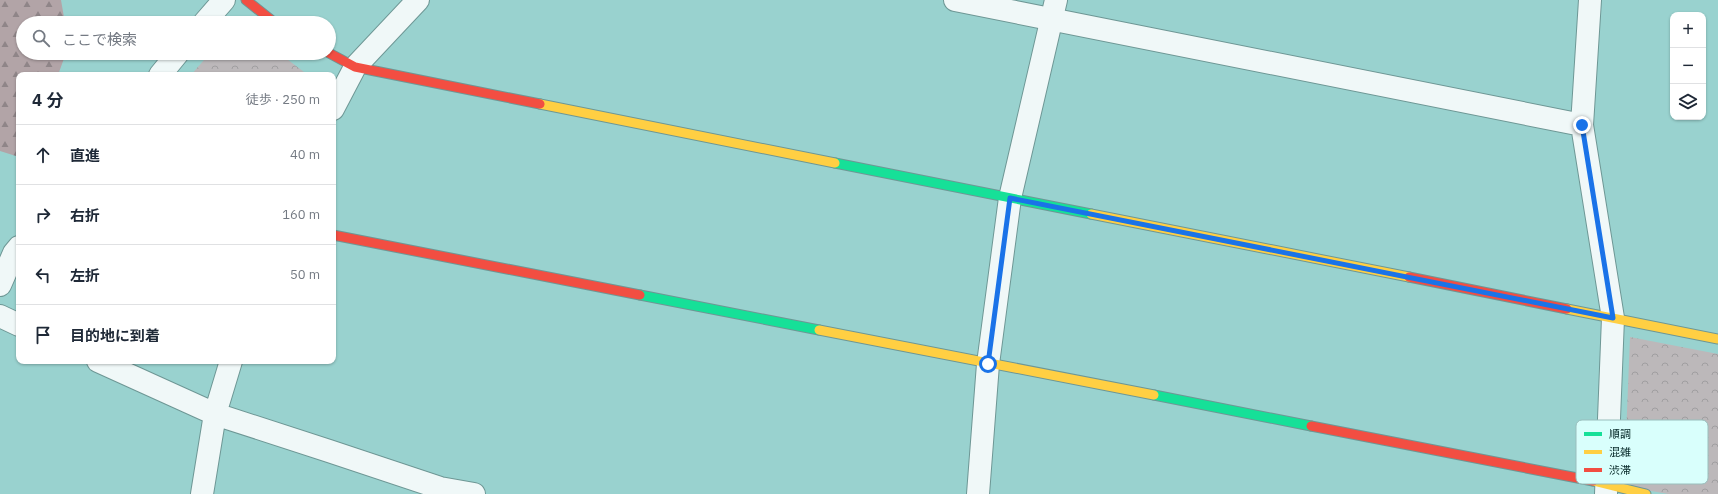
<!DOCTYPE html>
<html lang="ja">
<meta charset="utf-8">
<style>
body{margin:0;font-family:"IBM Plex Sans","Noto Sans JP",sans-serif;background:#f6f6f7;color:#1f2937}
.controls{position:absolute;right:12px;top:12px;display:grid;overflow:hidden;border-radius:8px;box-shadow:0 1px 3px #0004}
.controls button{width:36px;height:36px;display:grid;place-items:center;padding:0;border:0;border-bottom:1px solid #e0e1e3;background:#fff;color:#1f2937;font:20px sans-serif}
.stop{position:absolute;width:12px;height:12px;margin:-9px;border:3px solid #1a73e8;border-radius:50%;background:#fff}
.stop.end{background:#1a73e8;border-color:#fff;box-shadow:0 1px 4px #0008}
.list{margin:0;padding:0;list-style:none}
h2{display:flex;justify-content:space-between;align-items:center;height:52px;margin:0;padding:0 16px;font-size:17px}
h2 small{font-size:13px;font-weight:400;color:#747a83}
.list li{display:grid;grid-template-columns:26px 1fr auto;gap:12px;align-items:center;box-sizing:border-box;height:60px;padding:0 16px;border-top:1px solid #e0e1e3}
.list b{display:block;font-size:15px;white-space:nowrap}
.list em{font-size:13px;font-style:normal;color:#747a83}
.icon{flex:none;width:22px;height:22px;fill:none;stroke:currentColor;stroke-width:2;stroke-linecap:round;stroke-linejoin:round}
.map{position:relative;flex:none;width:1718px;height:494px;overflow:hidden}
.search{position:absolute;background:#fff;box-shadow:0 1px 3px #0004;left:16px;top:16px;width:320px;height:44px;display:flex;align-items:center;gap:10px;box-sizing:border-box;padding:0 14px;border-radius:22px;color:#747a83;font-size:15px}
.panel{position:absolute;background:#fff;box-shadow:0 1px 3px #0004;left:16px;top:72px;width:320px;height:292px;border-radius:8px}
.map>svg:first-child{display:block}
</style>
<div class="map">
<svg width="1718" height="494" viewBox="0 0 1718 494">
<defs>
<pattern id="forest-firs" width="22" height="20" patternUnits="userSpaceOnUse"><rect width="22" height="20" fill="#b2a4a7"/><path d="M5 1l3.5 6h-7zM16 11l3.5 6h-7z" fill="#8f8588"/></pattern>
<pattern id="park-crowns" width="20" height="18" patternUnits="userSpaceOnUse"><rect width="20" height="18" fill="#bcb8ba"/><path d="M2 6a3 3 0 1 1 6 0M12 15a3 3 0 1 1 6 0" fill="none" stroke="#a09ea0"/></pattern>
</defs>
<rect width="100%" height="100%" fill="#99d2cf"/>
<path fill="url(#forest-firs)" d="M0,0H61L65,23H23V53H66L58,75H19V157L0,151Z"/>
<path fill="url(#park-crowns)" d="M210,53H279L308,75H191Z
M1630,337L1718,354V494H1668L1624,486Z"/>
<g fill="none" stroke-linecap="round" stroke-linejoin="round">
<g stroke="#6e9795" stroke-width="24">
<path id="street" d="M955,0L1582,125
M1590,0L1582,125L1613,318L1606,494
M204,23L224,0
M160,75L178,53
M333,109L355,67L418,0
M0,285L14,253L19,247
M0,316L19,325
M98,361L215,414L329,451L440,488L474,494
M202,494L215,414L231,361
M978,494L988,364L1010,198L1056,0"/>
</g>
<g stroke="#6e9795" stroke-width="11">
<path id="fast" d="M835,163L1091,214
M640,295L819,330
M1154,395L1311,426"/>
</g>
<g stroke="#6e9795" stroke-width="11">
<path id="slow" d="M540,104L835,163
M1091,214L1409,277
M1567,309L1718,339
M819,330L1154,395
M1593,481L1646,494"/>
</g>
<g stroke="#6e9795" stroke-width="11">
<path id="jam" d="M246,0L275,23
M329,53L355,67L540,104
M333,235L640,295
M1409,277L1567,309
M1311,426L1593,481"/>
</g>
<use href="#street" stroke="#f0f8f8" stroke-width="22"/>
<use href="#fast" stroke="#16e098" stroke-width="9"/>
<use href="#slow" stroke="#ffcf43" stroke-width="9"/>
<use href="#jam" stroke="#f24e42" stroke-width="9"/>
</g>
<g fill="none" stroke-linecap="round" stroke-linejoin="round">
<path stroke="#1a73e8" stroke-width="5" d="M988,364L1010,198L1613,318L1582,125"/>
</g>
<rect x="1576" y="420" width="132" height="64" rx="6" fill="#d9fffc" stroke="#99bebc" stroke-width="1"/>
<rect x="1584" y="432" width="18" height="4" fill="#16e098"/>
<rect x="1584" y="450" width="18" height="4" fill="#ffcf43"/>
<rect x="1584" y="468" width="18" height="4" fill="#f24e42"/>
<g font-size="11" fill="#032625">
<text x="1609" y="438">順調</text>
<text x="1609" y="456">混雑</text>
<text x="1609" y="474">渋滞</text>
</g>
</svg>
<div class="controls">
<button>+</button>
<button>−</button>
<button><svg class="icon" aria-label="layers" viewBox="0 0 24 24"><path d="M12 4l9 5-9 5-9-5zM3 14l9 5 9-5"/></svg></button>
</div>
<div class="stop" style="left:988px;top:364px"></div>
<div class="stop end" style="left:1582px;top:125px"></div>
<div class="search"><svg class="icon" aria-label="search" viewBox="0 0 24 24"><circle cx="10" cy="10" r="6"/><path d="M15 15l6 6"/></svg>ここで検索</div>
<section class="panel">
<h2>4 分<small>徒歩 · 250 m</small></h2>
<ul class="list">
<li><svg class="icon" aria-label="ahead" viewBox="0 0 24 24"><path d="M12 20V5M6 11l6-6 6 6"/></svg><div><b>直進</b></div><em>40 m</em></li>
<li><svg class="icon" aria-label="right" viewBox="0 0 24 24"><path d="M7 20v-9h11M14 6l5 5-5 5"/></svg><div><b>右折</b></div><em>160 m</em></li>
<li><svg class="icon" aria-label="left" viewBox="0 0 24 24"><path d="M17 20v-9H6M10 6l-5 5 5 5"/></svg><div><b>左折</b></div><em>50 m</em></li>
<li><svg class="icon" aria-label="arrive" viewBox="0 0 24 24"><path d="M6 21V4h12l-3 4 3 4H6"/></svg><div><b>目的地に到着</b></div></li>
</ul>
</section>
</div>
